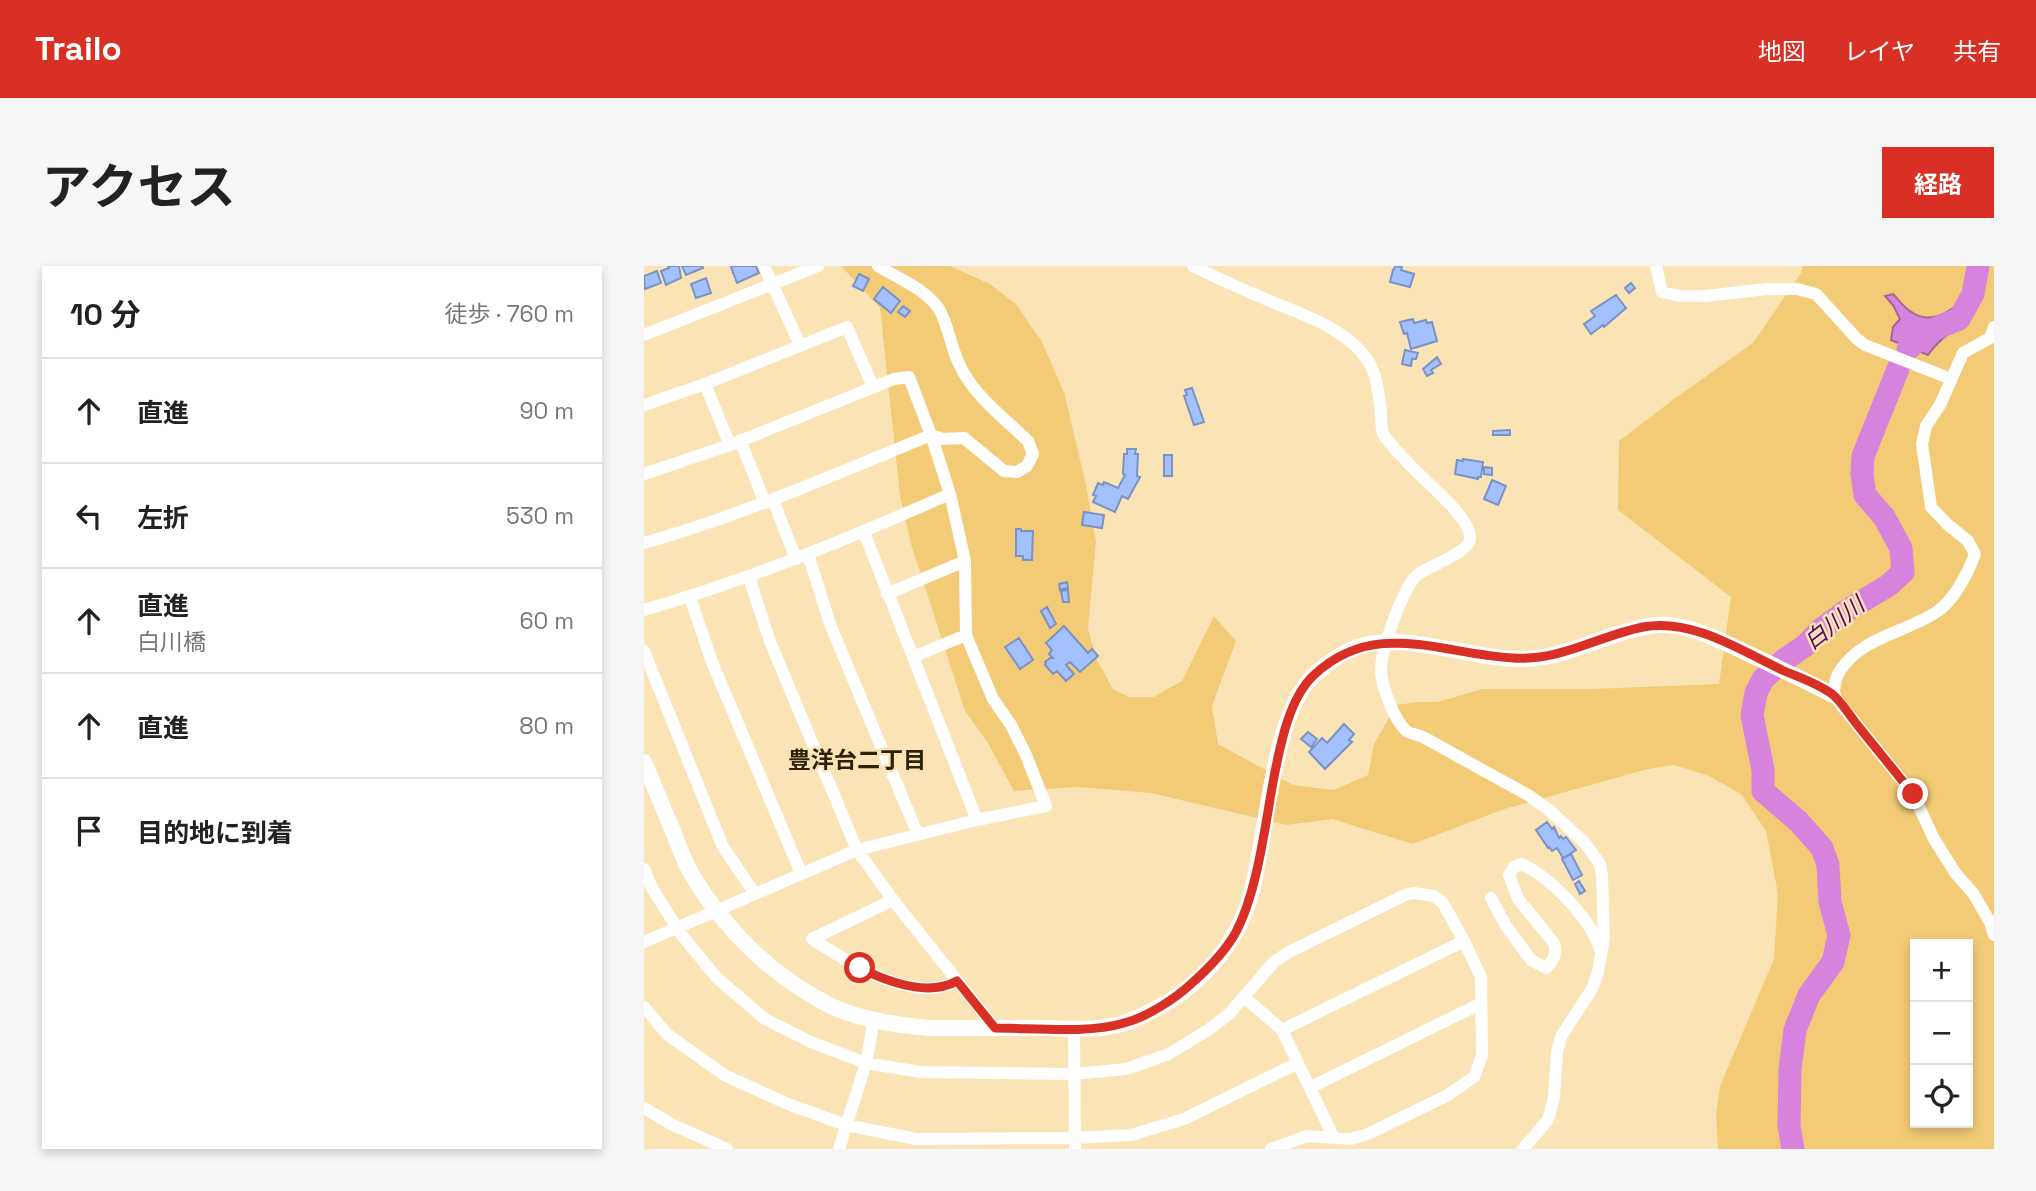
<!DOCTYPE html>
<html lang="ja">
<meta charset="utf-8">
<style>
body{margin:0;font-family:"Space Grotesk","Noto Sans JP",sans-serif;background:#f6f6f6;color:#222}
.controls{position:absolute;right:21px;bottom:21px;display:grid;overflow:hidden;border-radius:0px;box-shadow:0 4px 10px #0003}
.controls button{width:63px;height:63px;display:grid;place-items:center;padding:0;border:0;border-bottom:2px solid #e0e0e0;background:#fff;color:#222;font:35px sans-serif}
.stop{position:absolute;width:21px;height:21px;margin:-16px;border:5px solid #d93025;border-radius:50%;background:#fff}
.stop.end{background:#d93025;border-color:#fff;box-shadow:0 2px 7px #0008}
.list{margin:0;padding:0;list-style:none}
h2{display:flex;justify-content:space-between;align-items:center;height:91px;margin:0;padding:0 28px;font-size:30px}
h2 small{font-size:23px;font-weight:400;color:#767676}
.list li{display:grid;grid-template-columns:46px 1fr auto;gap:21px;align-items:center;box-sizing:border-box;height:105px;padding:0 28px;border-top:2px solid #e0e0e0}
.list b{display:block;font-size:26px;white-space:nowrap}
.list p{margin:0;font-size:23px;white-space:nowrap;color:#767676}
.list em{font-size:23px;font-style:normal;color:#767676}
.icon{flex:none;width:38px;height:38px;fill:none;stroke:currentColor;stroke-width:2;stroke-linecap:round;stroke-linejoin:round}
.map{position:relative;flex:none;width:1350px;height:883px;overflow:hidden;border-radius:0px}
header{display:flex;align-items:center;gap:42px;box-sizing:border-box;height:98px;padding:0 35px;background:#d93025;color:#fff}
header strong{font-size:33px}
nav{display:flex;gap:38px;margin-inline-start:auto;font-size:24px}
.intro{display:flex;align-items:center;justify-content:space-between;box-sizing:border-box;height:168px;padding:0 42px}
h1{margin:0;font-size:49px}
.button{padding:18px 32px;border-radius:0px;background:#d93025;color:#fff;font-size:24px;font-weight:700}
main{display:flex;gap:42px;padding:0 42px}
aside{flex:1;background:#fff;border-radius:0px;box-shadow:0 4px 10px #0003}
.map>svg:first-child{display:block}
</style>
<header>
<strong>Trailo</strong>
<nav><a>地図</a><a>レイヤ</a><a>共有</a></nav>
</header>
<div class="intro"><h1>アクセス</h1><a class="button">経路</a></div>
<main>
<aside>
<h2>10 分<small>徒歩 · 760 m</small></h2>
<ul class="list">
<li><svg class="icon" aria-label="ahead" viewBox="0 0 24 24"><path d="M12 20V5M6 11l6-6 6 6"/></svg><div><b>直進</b></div><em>90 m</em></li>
<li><svg class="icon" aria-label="left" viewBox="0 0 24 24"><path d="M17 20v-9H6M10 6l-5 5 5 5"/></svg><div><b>左折</b></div><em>530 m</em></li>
<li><svg class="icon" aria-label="ahead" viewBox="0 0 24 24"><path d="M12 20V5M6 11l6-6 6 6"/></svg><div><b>直進</b><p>白川橋</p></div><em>60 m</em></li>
<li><svg class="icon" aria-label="ahead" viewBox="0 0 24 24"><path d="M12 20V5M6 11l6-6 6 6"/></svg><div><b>直進</b></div><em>80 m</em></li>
<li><svg class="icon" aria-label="arrive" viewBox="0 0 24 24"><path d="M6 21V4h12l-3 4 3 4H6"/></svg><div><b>目的地に到着</b></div></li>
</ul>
</aside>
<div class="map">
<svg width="1350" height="883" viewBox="0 0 1350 883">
<rect width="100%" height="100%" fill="#fae4b6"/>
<path fill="#f3cb76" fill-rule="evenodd" d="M197,0H306L346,18L372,38L398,76L420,126L442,219L452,275L444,363L453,394L469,423L485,431H509L538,415L570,350L592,375L568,440L574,478L649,519L690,524L724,509L730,478L752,439L774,436H793L839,423H948L1075,418L1087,331L974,244L975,175L1030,133L1109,77L1157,7L1159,0H1350V883H1074L1072,849L1076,820L1130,693L1134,628L1122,565L1097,528L1063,509L1030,499L1004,503L860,543L769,578L688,553L643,559L507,527L433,521L370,525L344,477L321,445L267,278L256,230L236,42ZM1271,678H1324V857H1271Z"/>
<path fill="#d782dc" stroke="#a4659d" stroke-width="2" d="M1325,24L1334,31C1322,64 1301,63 1284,89L1247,74L1249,61L1256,53L1249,39L1241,30L1249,28C1255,34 1261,43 1269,47C1289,60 1315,42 1325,24Z"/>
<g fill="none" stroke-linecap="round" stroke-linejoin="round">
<path stroke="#d782dc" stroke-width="23" d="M1264,83L1283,66L1315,53L1329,28L1334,0
M1149,883L1145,860L1146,803L1151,764L1165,729L1189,696L1195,669L1186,636L1184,599L1178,582L1155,556L1119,525V504L1108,449L1112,427L1119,413L1140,394L1162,379L1175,365L1202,345L1245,319L1259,306L1257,282L1240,251L1221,229L1218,208L1219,190L1254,103"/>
</g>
<path fill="#a3c1fe" stroke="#7a92c5" stroke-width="2" d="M24,0H35L37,12L22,19L17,5L25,2Z
M38,0H58L59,2L42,9Z
M90,0H112L115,7L93,17L87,1Z
M752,0L758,1L757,4L770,8L766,21L746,16L749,4Z
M13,5L17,17L1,23L0,10Z
M215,8L225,13L219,25L209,20Z
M62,12L67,27L52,32L47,18Z
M987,17L991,22L985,27L981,22Z
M239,21L256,35L247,47L230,33Z
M972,29L982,42L960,61L959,59L947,68L940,58L951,50L947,45Z
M259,40L266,45L261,51L254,46Z
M769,53L770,57L782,54L783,57L788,56L793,75L767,83L763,67L760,68L756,56Z
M761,84L774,87L772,93H768L767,100L758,98Z
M793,91L797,98L787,104L789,107L783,110L779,103Z
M548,122L560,156L550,159L540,130L543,129L541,124Z
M866,164V169H849V165Z
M483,183H492L491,188H494L493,210L496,211L484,233L478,230L471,246L449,236L452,230L449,229L454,217L459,219L460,216L474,222L481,209L479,208L480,188H483Z
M520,189H528V210H520Z
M819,193L839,196L837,211H834V213L811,208L813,194L819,195Z
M840,201L848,202V209L840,208Z
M848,214L862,220L854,239L840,233Z
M440,246L460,249L458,262L438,259Z
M372,263H377V265H389L388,294H379V290H372Z
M423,316L424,322L416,324L415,318Z
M424,324L425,336H419L417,325Z
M403,341L412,358L406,362L397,345Z
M420,360L444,387L448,383L454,390L436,406L426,396L422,399L430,408L422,415L413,405L409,408L401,399L402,398L401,396L406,392H409L405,388L408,384L402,377Z
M375,372L389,394L376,403L361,381Z
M700,458L710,468L705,474L708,476L681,503L665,486L678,472L683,477Z
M664,466L673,473L667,481L657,473Z
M903,556L908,563L910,561L915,572L917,570L919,573L922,571L932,584L919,592L913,582L908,585L905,581L904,582L892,564Z
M927,588L938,609L929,614L918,593Z
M935,615L941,625L936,628L931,618Z"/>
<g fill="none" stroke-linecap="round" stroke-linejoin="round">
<path stroke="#fff" stroke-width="12" d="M120,0L156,79
M549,0C574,13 600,24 626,35C660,49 703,63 724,95C733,108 735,130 737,146C737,152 737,161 739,167C744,177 755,187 763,196C777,212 827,251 826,272C826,288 782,300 772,310C758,325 737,384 737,404C737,419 751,457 764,466C768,468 775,469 779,471L884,529L905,544L940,576L956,598L958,610L960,673L954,706L948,723L918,769L913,786L910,831L904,854L879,883
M1012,0L1018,26L1035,30H1061L1123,23H1153L1172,28L1213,73L1221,79L1307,113
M1350,61L1346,72L1319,87L1296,139L1282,160L1278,178L1287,241L1303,258L1324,275L1331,288C1323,309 1311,334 1291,347C1260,367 1214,372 1194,408C1191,413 1191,422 1189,429L1269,528L1290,573L1312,608L1329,627L1346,656L1350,669
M0,69L174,0
M61,118L86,179
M0,139L61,118L203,61L229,121
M96,174L121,237
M0,208L86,179L250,113L265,111L287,169L306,228L321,295L322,369L349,433L367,459L382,489L402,540L333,554L213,584L0,676
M129,234L152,293
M220,266L333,554
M0,277C99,249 192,208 287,169L298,173L320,172L360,205L373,206L383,200L389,188L384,175C363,155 336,134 321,109C307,88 306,62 295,43C282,23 253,12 234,0
M164,288L186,358L274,569
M105,311L125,373L213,584L249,634L351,762
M243,328L321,295
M46,331L68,396L157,607
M0,344C105,314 206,272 306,228
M0,385L79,581L111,628
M269,391L322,369
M0,603L8,622L37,668L73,712L121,753L167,776L222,797L276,806L430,808L482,803L525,788L564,764L584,749L631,695L645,686L761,629L769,627L790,630L799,637L820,675L837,711L838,789L830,811L804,829L724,868L707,873L663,870L627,883
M847,632L862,660L887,694L902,702C910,694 913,688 910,677L874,633L865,609L870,601L877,598C900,607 928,636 942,656C949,664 953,676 957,685
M249,634L168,673C205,697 269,739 313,715
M600,731L638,764L689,870
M0,741L24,769L82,810L144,838L202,859L272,873L430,872L487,869L540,853L654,797
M430,763L431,883
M638,764L820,675
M667,821L836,738
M0,842L29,859L83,883
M195,883L222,797L230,754"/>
<path stroke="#fff" stroke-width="16" d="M0,496C10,519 19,542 29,565C35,580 40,596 48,609C81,664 129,711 187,740C217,754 252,759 285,762C322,762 359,762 396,762C424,762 457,766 483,756C540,735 588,691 606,632C623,575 627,449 670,409C682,398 698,387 714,381C758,364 832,395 882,393C924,391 959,369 1000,361C1007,360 1016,358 1023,359C1055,361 1087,380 1116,393C1140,405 1165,416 1189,429"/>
</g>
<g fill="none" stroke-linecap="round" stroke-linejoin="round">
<path stroke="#d93025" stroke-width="9" d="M216,702C244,716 284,731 313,715L351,762C390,762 444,768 480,757C503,751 531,733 548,717C565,702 581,686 592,666C614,624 621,558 630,511C636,480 645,432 670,409C731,352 796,388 869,392C918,395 954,370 999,361C1048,352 1096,384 1138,404C1154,411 1173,417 1188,428C1197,435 1204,447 1211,456C1230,480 1250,504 1269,528"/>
</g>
<g text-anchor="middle" stroke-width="5" stroke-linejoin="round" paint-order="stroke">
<g font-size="23" font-style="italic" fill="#5a0960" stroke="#fae4b6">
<text transform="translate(1190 357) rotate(-38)" y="8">白川川</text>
</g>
<g font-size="23" font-weight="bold" fill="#2c220a" stroke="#fae4b6">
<text x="213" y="502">豊洋台二丁目</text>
</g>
</g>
</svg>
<div class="controls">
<button>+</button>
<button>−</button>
<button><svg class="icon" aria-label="locate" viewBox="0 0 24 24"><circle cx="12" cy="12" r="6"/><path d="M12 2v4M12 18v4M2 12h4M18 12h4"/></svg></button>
</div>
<div class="stop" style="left:216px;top:702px"></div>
<div class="stop end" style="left:1269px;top:528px"></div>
</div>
</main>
